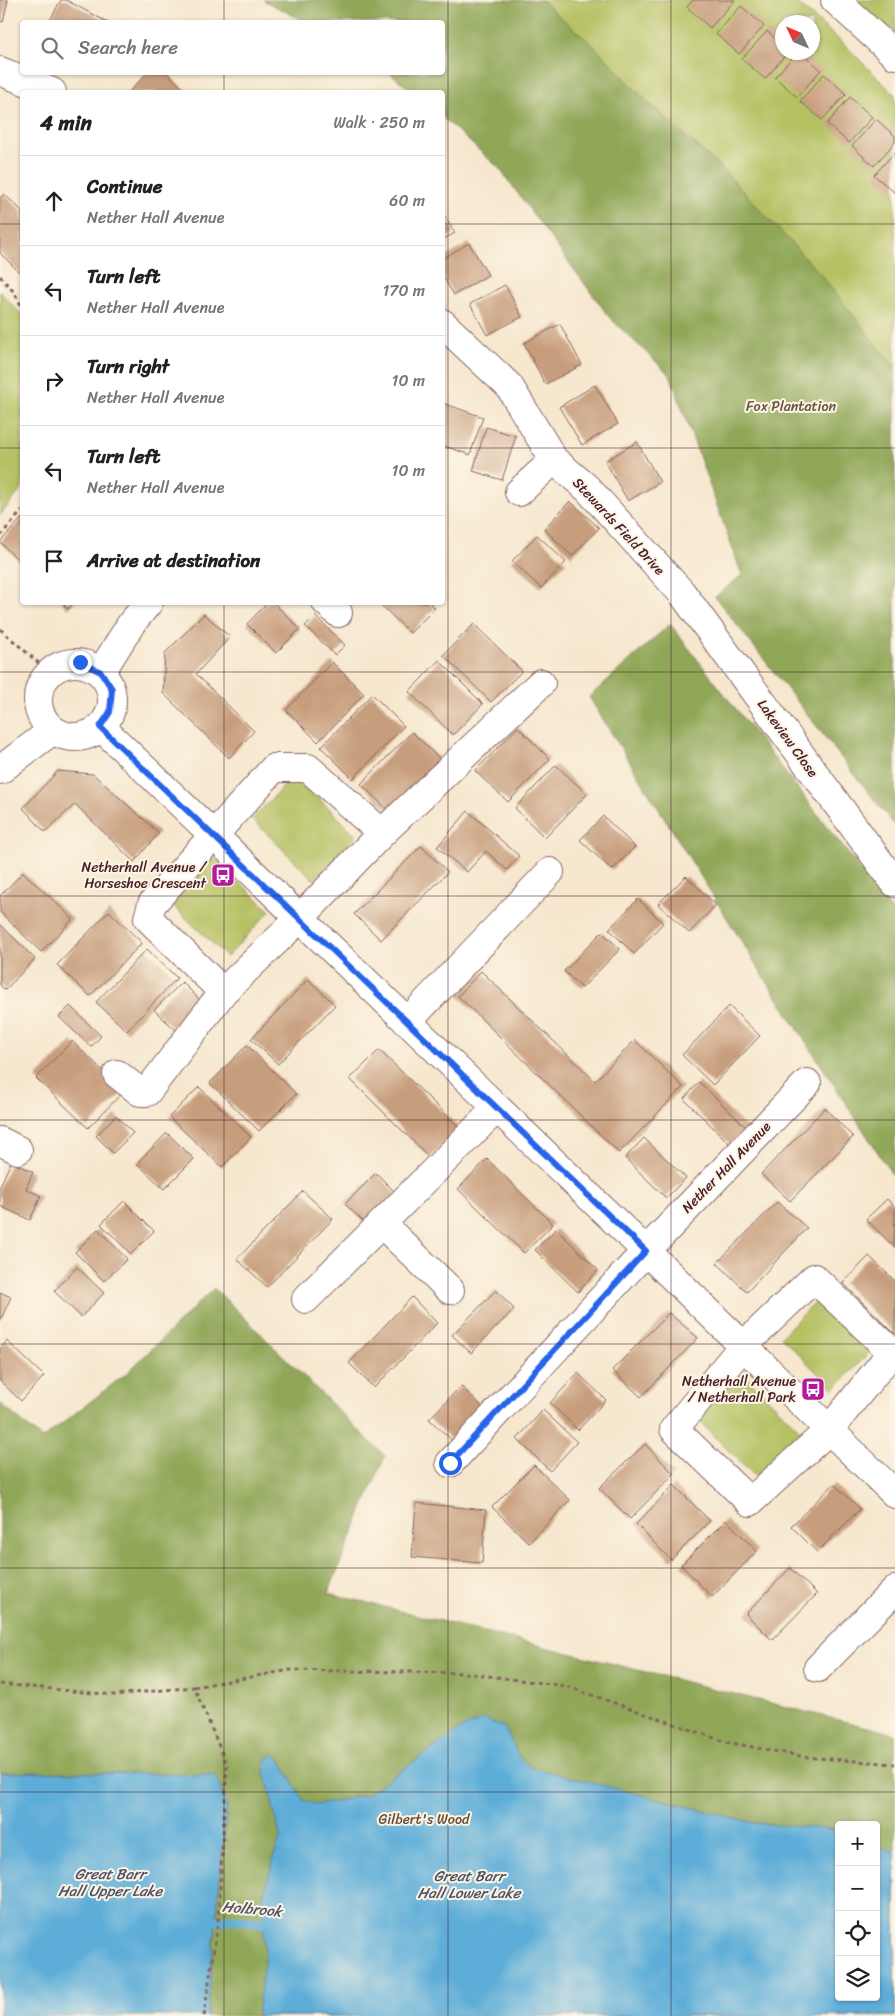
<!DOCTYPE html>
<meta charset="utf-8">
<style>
body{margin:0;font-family:Sriracha,sans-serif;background:#f6f6f6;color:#202124}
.controls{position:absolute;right:15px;bottom:15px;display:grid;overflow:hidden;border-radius:5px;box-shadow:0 1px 4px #0004}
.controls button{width:45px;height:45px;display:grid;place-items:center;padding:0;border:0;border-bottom:1px solid #e0e0e0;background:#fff;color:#202124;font:25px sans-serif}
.compass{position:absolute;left:775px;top:15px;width:45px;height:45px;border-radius:50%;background:#fff;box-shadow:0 1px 4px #0004;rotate:314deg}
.stop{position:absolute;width:15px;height:15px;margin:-11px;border:4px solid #2563eb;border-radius:50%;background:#fff}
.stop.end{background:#2563eb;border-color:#fff;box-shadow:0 1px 5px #0008}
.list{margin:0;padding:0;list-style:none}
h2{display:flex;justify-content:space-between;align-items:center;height:65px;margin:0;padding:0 20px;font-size:21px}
h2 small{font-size:16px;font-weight:400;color:#757577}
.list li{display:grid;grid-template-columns:32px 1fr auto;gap:15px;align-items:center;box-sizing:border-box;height:90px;padding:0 20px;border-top:1px solid #e0e0e0}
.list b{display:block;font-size:19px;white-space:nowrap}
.list p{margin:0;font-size:16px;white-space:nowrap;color:#757577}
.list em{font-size:16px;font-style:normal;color:#757577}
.icon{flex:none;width:28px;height:28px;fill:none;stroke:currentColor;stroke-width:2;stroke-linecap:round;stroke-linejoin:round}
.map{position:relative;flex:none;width:895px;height:2016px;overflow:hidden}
.search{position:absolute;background:#fff;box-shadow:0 1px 4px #0004;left:20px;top:20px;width:425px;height:55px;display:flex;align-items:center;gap:12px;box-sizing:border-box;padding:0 18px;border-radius:5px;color:#757577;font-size:19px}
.panel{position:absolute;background:#fff;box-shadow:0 1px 4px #0004;left:20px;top:90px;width:425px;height:515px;border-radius:5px}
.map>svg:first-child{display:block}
</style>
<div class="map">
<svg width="895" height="2016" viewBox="0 0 895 2016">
<rect width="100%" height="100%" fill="#fcf5e5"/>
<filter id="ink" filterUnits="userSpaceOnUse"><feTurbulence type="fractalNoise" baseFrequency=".02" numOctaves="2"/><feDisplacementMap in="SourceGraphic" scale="10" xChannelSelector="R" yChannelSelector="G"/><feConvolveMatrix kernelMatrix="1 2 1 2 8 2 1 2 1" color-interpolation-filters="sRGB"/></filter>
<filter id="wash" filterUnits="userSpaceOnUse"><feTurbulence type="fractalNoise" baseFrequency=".0096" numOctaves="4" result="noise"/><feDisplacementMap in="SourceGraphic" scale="20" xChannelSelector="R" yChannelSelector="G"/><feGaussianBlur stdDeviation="1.12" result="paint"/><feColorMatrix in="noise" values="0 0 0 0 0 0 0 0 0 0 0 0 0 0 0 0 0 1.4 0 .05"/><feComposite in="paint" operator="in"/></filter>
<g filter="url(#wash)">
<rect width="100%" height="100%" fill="#f6e7ce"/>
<path fill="#b5c163" stroke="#807047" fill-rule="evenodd" d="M541,0H794L846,46L895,95V368L727,174L676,126L648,103L598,50ZM782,22H812V52H782Z
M857,0H895V34Z
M0,292L22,315V489L0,515Z
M295,775L357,836L314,880L252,819Z
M213,857L270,911L227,957L170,903Z
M816,1300L870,1352L834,1389L781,1337Z
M742,1373L801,1431L756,1477L697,1419Z"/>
<path fill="#90a759" stroke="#6d6342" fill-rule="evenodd" d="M263,0H541L598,50L648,103L727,174L822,276L895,368V826L715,597L742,575L670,375L610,318L499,168L443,118L442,92H413L390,73L442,72V22H306Z
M670,624L895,914V1179L760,971L589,697Z
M214,1288L385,1456L328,1593L895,1734V2016H207L227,1805L215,1775L0,1773V1403L42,1439L127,1373ZM839,1825H876V1997H839Z"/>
<path fill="#5dadd8" stroke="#546682" d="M484,1719L505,1728L519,1757L530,1767L754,1823L839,1830V1997H876V1846L893,1851L895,1850V2016H257L265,1954L262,1900L280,1837L265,1772L266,1760L274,1754L280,1759L303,1800L318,1805L367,1794L464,1727Z
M40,1772L215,1775L227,1805L207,2016H0V1773Z"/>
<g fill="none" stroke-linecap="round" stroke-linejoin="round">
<path stroke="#5dadd8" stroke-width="9" d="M204,1918L218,1921L232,1919L273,1924"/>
</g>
<g id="blocks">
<path fill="#c79e7d" d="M0,0H8L3,22L0,21Z
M61,0H66L107,22H49Z
M693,0H735L710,28L687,7Z
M741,6L764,26L739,54L716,34Z
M767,31L782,45V52H788L765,79L742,59Z
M797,52H801L821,70L797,97L775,77Z
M148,72H166L187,92H129Z
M824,74L846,94L822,120L800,101Z
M850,97L872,117L849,143L827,124Z
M876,119L895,136V142L874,166L852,146Z
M895,152V193L874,175Z
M4,194L22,211V275L0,253V198Z
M442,212L455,233L442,240Z
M469,243L488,275L454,295L442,275V259Z
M505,285L522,317L487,335L470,304Z
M560,324L582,365L545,384L524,343Z
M595,385L618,424L582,445L559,407Z
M442,403L483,417L470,455L442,445Z
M486,427L516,436L502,480L473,471Z
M637,442L660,482L628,501L605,461Z
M570,501L599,528L572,556L544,529Z
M22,518V564L0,542Z
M537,535L566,562L541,588L512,561Z
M61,602H75L68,609Z
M268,602H273L300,629L276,653L247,624Z
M386,602H429L435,608L410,633L382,606Z
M204,614L230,637L196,674L254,731L229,758L163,693L165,653Z
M315,616L345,645L335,655L305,626Z
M474,624L522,671L491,702L443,655Z
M439,660L483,704L453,735L409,692Z
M332,662L364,694L318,742L286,710Z
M372,694L404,726L353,779L321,747Z
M518,727L550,759L508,802L475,771Z
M412,732L443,762L392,814L361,784Z
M556,765L587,794L545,838L515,808Z
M58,771L93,774L159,833L134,862L75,804L45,832L23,808Z
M468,811L519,856L507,870L486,851L467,872L437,847Z
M603,816L635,847L612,870L580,840Z
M421,846L448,872L381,940L354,914Z
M23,872L73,919L41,952L0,912V896Z
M686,876L716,905L689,933L658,904Z
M638,899L663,923L634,954L609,929Z
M109,911L142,943L90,996L57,965Z
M0,924L35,959L5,990L0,985Z
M602,932L620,949L582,988L564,971Z
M147,949L177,978L127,1031L96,1002Z
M481,971L595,1081L635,1040L683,1087L619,1153L458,996Z
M308,979L335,1005L278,1064L251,1039Z
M182,982L205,1005L178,1032L154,1010Z
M70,1006L101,1036L91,1047L59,1017Z
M729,1006L760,1036L713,1085L682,1055Z
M72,1041L124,1091L88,1128L36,1078Z
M247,1045L296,1094L259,1131L210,1083Z
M379,1050L460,1128L430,1158L350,1079Z
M699,1082L747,1128L731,1145L684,1099Z
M199,1087L251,1137L222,1167L169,1117Z
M825,1108L853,1137L790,1201L761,1174Z
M116,1115L133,1133L113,1153L96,1136Z
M167,1133L194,1159L164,1189L137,1163Z
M644,1138L686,1178L666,1198L625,1158Z
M487,1159L553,1224L524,1253L458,1189Z
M11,1162L33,1172L26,1189L41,1196L30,1220L0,1206V1186Z
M376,1173L397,1194L367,1225L345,1204Z
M303,1191L333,1219L267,1287L237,1259Z
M887,1199L895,1207L894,1247L866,1219Z
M124,1201L154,1231L131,1254L101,1224Z
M777,1202L807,1228L747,1292L717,1263Z
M98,1229L127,1259L104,1281L75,1252Z
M556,1229L598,1270L578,1292L535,1250Z
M869,1256L895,1281V1334L843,1283Z
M77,1267L104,1293L81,1317L54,1291Z
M496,1290L514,1309L471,1353L452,1335Z
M0,1292L11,1297L0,1321Z
M412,1297L437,1323L374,1388L349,1363Z
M669,1313L698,1338L641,1397L612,1370Z
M7,1341L44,1376L21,1401L0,1381V1349Z
M578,1373L606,1400L578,1430L550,1403Z
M461,1386L488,1412L456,1444L429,1419Z
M543,1410L577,1442L550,1471L517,1439Z
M645,1444L674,1474L630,1519L599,1488Z
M534,1465L570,1500L529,1543L492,1507Z
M834,1484L860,1509L817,1552L791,1526Z
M674,1485L710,1521L671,1560L636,1524Z
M416,1503L486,1510L482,1563L412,1557Z
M726,1520L757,1551L712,1597L681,1565Z
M790,1568L817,1594L772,1640L746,1614Z"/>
</g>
</g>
<g filter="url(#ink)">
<use href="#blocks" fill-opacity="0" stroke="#866564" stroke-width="1"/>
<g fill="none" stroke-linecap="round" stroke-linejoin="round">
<g stroke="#866564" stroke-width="30">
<path id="minor" d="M835,0L895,55
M0,71L52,92
M442,323L509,386L554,460L588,489L682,593L895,883
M519,492L554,460
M326,602L338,613
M38 700a37 37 0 1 1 74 0a37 37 0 1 1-74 0Z
M101,672L131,624L149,602
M101,727L646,1251L895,1494
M0,770L53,730
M382,833L308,768H274L152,904L148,918L223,992L300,918L382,833L541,683
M407,1022L550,872
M117,1074L140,1092H147L223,992
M0,1141L18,1150
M382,1224L450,1290
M814,1278L892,1352L829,1430L750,1502L674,1429L742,1347Z
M306,1299L497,1108
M450,1463L646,1251L807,1083
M818,1668L895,1590"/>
</g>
<path stroke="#866564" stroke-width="3" stroke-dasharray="4 4" stroke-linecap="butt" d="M0,276L14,292L22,307
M0,536L22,511
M0,629L50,673
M0,1684L114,1695L194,1687L227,1765L218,1921L204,2016
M194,1687L290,1670L464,1673L566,1686L726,1742L805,1757L895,1764"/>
<use href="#minor" stroke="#fff" stroke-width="28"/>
</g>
</g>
<g fill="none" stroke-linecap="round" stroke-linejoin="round" filter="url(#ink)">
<path stroke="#2563eb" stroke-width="6" d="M80,662L101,672L112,689L110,712L100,727L646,1251L450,1463"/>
</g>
<path fill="none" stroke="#4a1f2b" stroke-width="1" stroke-opacity="0.55" d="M224,0V22M448,0V2016M671,0V2016M224,72V92M0,224H22M442,224H895M0,448H22M442,448H895M224,602V2016M0,672H895M0,896H895M0,1120H895M0,1344H895M0,1568H895M0,1792H895"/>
<defs>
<g id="bus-square" transform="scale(1.25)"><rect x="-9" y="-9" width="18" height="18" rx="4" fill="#b5179e" stroke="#fcf5e5"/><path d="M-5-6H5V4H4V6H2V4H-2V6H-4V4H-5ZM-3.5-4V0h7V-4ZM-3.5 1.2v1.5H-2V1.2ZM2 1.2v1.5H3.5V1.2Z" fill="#fff"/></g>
</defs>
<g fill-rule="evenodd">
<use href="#bus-square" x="223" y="875"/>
<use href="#bus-square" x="813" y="1389"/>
</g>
<g text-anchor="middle" stroke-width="4" stroke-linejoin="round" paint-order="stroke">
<g font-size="14" fill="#6a503c" stroke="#fcf5e5">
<text x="791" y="411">Fox Plantation</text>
<text x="424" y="1824">Gilbert's Wood</text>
</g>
<g font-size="14" fill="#4a1f2b" stroke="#fcf5e5">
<text transform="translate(619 526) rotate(47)" y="5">Stewards Field Drive</text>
<text transform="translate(788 738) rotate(54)" y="5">Lakeview Close</text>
<text transform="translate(726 1167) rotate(-46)" y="5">Nether Hall Avenue</text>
</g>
<g font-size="14" fill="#4a1f2b" stroke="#fcf5e5" text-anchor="end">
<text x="206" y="872">Netherhall Avenue /<tspan x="206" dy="16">Horseshoe Crescent</tspan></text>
<text x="796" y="1386">Netherhall Avenue<tspan x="796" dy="16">/ Netherhall Park</tspan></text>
</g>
<g font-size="15" font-style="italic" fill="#515168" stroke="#fcf5e5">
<text x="110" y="1879">Great Barr<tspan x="110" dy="17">Hall Upper Lake</tspan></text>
<text x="469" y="1881">Great Barr<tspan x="469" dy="17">Hall Lower Lake</tspan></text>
<text transform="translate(252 1909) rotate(5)" y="5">Holbrook</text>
</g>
</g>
</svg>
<div class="controls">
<button>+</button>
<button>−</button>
<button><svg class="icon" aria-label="locate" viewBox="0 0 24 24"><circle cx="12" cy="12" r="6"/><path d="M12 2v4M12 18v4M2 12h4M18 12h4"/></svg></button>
<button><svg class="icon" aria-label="layers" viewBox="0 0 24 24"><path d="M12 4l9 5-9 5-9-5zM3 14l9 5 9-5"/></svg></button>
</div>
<svg class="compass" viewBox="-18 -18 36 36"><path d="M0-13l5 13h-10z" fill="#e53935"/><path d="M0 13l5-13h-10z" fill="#757577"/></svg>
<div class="stop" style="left:450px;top:1463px"></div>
<div class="stop end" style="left:80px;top:662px"></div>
<div class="search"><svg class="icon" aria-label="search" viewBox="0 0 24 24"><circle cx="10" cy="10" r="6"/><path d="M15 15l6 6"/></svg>Search here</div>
<section class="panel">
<h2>4 min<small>Walk · 250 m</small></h2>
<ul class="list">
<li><svg class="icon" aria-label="ahead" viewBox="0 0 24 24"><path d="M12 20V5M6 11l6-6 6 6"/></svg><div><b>Continue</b><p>Nether Hall Avenue</p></div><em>60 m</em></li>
<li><svg class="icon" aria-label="left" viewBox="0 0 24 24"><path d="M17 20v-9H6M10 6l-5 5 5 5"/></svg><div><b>Turn left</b><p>Nether Hall Avenue</p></div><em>170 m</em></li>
<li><svg class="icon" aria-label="right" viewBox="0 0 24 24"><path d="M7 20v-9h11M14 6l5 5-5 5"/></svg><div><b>Turn right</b><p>Nether Hall Avenue</p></div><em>10 m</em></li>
<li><svg class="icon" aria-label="left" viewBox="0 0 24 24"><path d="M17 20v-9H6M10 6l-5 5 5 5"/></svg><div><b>Turn left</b><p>Nether Hall Avenue</p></div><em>10 m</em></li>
<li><svg class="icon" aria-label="arrive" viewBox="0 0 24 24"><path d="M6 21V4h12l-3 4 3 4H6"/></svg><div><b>Arrive at destination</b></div></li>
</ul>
</section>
</div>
